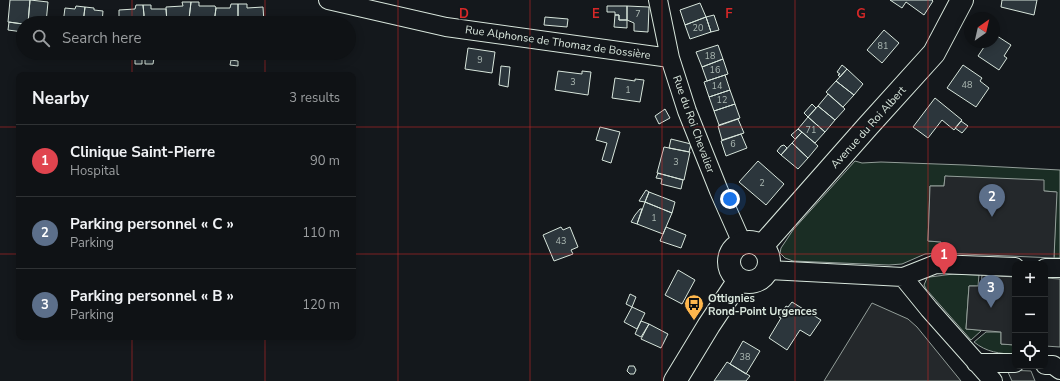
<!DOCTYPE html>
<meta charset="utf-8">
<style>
body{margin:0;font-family:"Nunito Sans",sans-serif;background:#181b1e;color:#f1f3f6}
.controls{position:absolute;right:12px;bottom:12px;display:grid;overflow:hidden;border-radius:8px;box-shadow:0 2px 10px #0003}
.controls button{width:36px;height:36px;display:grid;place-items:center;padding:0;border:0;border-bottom:1px solid #2f3234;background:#0f1215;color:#f1f3f6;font:20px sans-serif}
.compass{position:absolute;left:964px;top:12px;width:36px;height:36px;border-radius:50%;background:#0f1215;box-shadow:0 2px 10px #0003;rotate:34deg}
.you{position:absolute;left:730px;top:199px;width:14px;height:14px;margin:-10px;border:3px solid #fff;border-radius:50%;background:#1a73e8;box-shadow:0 0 0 6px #1a73e833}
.badge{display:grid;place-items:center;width:26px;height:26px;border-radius:50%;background:#b45309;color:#fff;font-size:13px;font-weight:700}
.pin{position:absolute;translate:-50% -33px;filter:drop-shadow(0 1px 2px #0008)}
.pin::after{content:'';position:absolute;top:21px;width:14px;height:12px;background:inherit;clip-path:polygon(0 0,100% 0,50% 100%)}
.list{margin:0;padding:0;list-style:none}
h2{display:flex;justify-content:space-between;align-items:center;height:52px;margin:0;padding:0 16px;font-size:17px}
h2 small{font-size:13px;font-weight:400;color:#9b9ea0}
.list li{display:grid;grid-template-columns:26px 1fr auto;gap:12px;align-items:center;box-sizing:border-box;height:72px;padding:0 16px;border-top:1px solid #2f3234}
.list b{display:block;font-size:15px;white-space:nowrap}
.list p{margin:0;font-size:13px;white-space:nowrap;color:#9b9ea0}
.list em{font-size:13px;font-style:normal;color:#9b9ea0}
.icon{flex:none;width:22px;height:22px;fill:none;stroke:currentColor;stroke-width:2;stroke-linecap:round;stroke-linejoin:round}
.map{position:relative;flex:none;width:1060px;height:381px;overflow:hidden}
.search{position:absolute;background:#0f1215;box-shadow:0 2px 10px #0003;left:16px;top:16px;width:340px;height:44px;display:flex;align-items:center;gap:10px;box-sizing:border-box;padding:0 14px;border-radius:22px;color:#9b9ea0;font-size:15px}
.panel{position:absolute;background:#0f1215;box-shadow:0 2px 10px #0003;left:16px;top:72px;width:340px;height:268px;border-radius:8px}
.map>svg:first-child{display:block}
</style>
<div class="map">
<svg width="1060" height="381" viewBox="0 0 1060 381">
<rect width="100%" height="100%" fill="#14181c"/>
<path fill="#1a2d24" stroke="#939e99" d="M855,161L862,163L881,162L965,165L1060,170V258H1054L1056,192L1044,191L945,176L944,186H930L928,241L941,242V253L925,254L902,264L889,265L793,261L785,258L780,253L781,248L793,230Z
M953,274L979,275L978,286H969L966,329L979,330L981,331L971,340L926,289L924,285L927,278L930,277Z
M986,332H1001V344L1015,345V354C1000,354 986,352 974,342Z"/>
<path fill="#24282b" stroke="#939e99" d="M945,176L1044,180V191L1057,192L1054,258L941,253V242L928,241L930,186H944Z
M982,275L1015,277V345L1001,344V332L966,329L969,286H981Z
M1045,278L1060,279V347L1045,346Z
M872,303L908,319L917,327L961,381H824Z
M1007,370L1031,371L1035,381H1012Z"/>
<path fill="#2c363c" stroke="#d8e6dc" d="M10,0H30L28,23H23V24L8,22Z
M30,0L48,2L46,23H28Z
M890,0H932L933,1L924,15L906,2L902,8Z
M1002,0H1037L1034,15L1001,7Z
M182,2H191L189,19L184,20V23H167L166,7L183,6Z
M191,2H199V6H215L216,8L214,23H197L196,20L189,19Z
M700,3L706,17L685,25L680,10Z
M231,4H238V22L214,23L216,8H230Z
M238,4H247V8L263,7L264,23L238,22Z
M136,5H143L144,15L143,23H119V10L135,9Z
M143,5H151V9H166L167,23H143L144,15Z
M76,6L85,7L83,23H63L65,8L75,9Z
M607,6H627V20H619V15H615V12H607Z
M627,6L649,7L648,32L634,31V23L627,20Z
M85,7L94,8V10L103,11L102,23H83Z
M615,15H619V20H627V28L614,27Z
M714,15L719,30L711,32L706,17Z
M545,17L568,19L567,27L544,25Z
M706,17L711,32L690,39L685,25Z
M9,22L23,24V32L8,30Z
M884,30L899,43L882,63L867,50Z
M994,34L1011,45L1004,56L1007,58L999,70L978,56L986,44L983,42H994Z
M718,45L723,59L702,67L696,52Z
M468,48L495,52L492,73L465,69Z
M135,58H142V64H135Z
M145,58H154L153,64H145Z
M723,59L728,74L707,81L702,67Z
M231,60L238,61V66L230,65Z
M842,65L847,69L840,77L838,75L840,74L837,72Z
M963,65L982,78L980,81L989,88L976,107L947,88Z
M501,66L510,67L508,87L499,85Z
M847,69L863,84L854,95L836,81Z
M558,71L582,74V71L591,72L588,95L555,90Z
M725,75L730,90L709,97L704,82Z
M615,78L635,81V79L644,80L640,102L612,98Z
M836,81L854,95L843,107L826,92Z
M730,90L735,104L714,111L709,97Z
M828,94L845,109L835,120L818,106Z
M935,98L962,120L954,130L942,120L928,138L913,127Z
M735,104L740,118L719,125L714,111Z
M812,104L816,108L808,117L804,113Z
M818,106L835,120L825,132L808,117Z
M665,109L670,118L659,124L655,116Z
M808,117L825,132L815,143L798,129Z
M738,119L744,133L722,140L718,126Z
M961,121L968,126L962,133L955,128Z
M600,127L620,132L611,163L602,160L607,143L596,140Z
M798,129L802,132L795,139L791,135Z
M802,132L818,146L808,158L792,143Z
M741,134L747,148L726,156L721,141Z
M671,139L691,144L689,152L669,148Z
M792,143L808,158L798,169L781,155Z
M784,145L787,148L781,155L777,151L781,146Z
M664,147L690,152L684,180L657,173Z
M758,161L784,184L766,205L739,182Z
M658,173L683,180L681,189L661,184L662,179L656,178Z
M646,190L649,192L645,202L639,201Z
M649,192L675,202L672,213L645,202Z
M645,202L672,213L663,234L637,224Z
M640,209H642L637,224L631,222L635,215Z
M561,227L563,230L570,227L578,247L571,250L573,254L554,261L543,235Z
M666,227L686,235L681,248L660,241Z
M678,270L695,280L682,304L665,295Z
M630,294L636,297L632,307L626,304Z
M792,302L821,320L810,336L800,330L787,350L769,338L781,318L779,317L786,306L788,307Z
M632,307L645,313L637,329L624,322Z
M641,321L649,324L641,337L635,334Z
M649,324L668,334L661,348L641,339Z
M743,341L760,351L746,374L730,364Z
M727,362L750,376L746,381H714Z
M629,366H634L636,370L634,374H630L627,371Z"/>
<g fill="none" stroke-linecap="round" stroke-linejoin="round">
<g stroke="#d8e6dc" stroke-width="20">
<path id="minor" d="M328,0L446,27L670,58
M658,0L670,58L687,111L719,191L742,243
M1045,268H1060
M769,270L903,277L929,309L993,381
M903,277L936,264L1015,267
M976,363H1015
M1045,365H1053L1060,370"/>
</g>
<g stroke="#d8e6dc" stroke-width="24">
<path id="major" d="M729 262a20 20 0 1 1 40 0a20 20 0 1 1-40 0Z
M762,246L868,126L934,53L962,0
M675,381L709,325L739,280"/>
</g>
<use href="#minor" stroke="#14181c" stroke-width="18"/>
<use href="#major" stroke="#14181c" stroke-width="22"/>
</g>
<path fill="none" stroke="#d62828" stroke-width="1" stroke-opacity="0.55" d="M132,0V23M265,0V23M398,0V381M530,0V381M662,0V381M795,0V381M928,0V381M132,53V75M265,53V75M0,127H19M353,127H1060M0,254H19M353,254H1060M132,337V381M265,337V381"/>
<defs>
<g id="bus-pin" transform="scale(1)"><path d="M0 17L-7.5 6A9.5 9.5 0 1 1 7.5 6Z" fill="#ffb74d" stroke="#14181c"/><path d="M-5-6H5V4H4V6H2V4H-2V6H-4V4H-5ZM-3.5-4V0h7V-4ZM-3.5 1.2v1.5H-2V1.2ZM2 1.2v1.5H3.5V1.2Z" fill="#111"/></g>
</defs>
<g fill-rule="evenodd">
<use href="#bus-pin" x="694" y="304"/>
</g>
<g text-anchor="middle" stroke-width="3" stroke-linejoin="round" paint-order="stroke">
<g font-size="9" fill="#adbab4">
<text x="638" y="17">7</text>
<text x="698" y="31">20</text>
<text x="883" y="49">81</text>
<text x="710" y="59">18</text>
<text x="480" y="63">9</text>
<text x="715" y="73">16</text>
<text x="573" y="85">3</text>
<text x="967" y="88">48</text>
<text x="717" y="89">14</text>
<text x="628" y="93">1</text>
<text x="722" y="103">12</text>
<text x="811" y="133">71</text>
<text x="733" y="147">6</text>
<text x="676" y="165">3</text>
<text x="762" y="186">2</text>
<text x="654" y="221">1</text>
<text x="561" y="244">43</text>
<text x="745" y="360">38</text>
</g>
<g font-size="11" fill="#d8e6dc" stroke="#14181c">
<text transform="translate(558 42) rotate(8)" y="4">Rue Alphonse de Thomaz de Bossière</text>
<text transform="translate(694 124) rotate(70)" y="4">Rue du Roi Chevalier</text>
<text transform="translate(868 127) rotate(-48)" y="4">Avenue du Roi Albert</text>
</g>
<g font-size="11" font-weight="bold" fill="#d8e6dc" stroke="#14181c" text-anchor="start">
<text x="708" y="302">Ottignies<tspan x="708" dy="13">Rond-Point Urgences</tspan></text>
</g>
</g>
<g font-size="13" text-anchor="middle" font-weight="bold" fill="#d62828" stroke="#14181c" stroke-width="3" stroke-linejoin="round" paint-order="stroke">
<text x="464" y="18">D</text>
<text x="596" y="18">E</text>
<text x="729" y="18">F</text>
<text x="861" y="18">G</text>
</g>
</svg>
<div class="controls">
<button>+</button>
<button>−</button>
<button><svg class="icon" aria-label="locate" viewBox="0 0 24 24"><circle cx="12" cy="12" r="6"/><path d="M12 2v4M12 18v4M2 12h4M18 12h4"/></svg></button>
</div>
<svg class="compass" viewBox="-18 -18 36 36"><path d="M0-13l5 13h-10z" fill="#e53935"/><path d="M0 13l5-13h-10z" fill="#9b9ea0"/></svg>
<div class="you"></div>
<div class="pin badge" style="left:944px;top:275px;background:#e0444e">1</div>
<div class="pin badge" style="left:992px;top:217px;background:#5c6f8a">2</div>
<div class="pin badge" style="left:991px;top:308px;background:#5c6f8a">3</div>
<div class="search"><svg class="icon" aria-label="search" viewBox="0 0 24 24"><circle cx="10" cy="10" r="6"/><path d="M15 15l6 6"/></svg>Search here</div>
<section class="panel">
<h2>Nearby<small>3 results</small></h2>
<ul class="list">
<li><span class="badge" style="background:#e0444e">1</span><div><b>Clinique Saint-Pierre</b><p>Hospital</p></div><em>90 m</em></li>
<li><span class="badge" style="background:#5c6f8a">2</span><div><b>Parking personnel « C »</b><p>Parking</p></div><em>110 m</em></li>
<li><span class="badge" style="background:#5c6f8a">3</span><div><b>Parking personnel « B »</b><p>Parking</p></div><em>120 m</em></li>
</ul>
</section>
</div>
